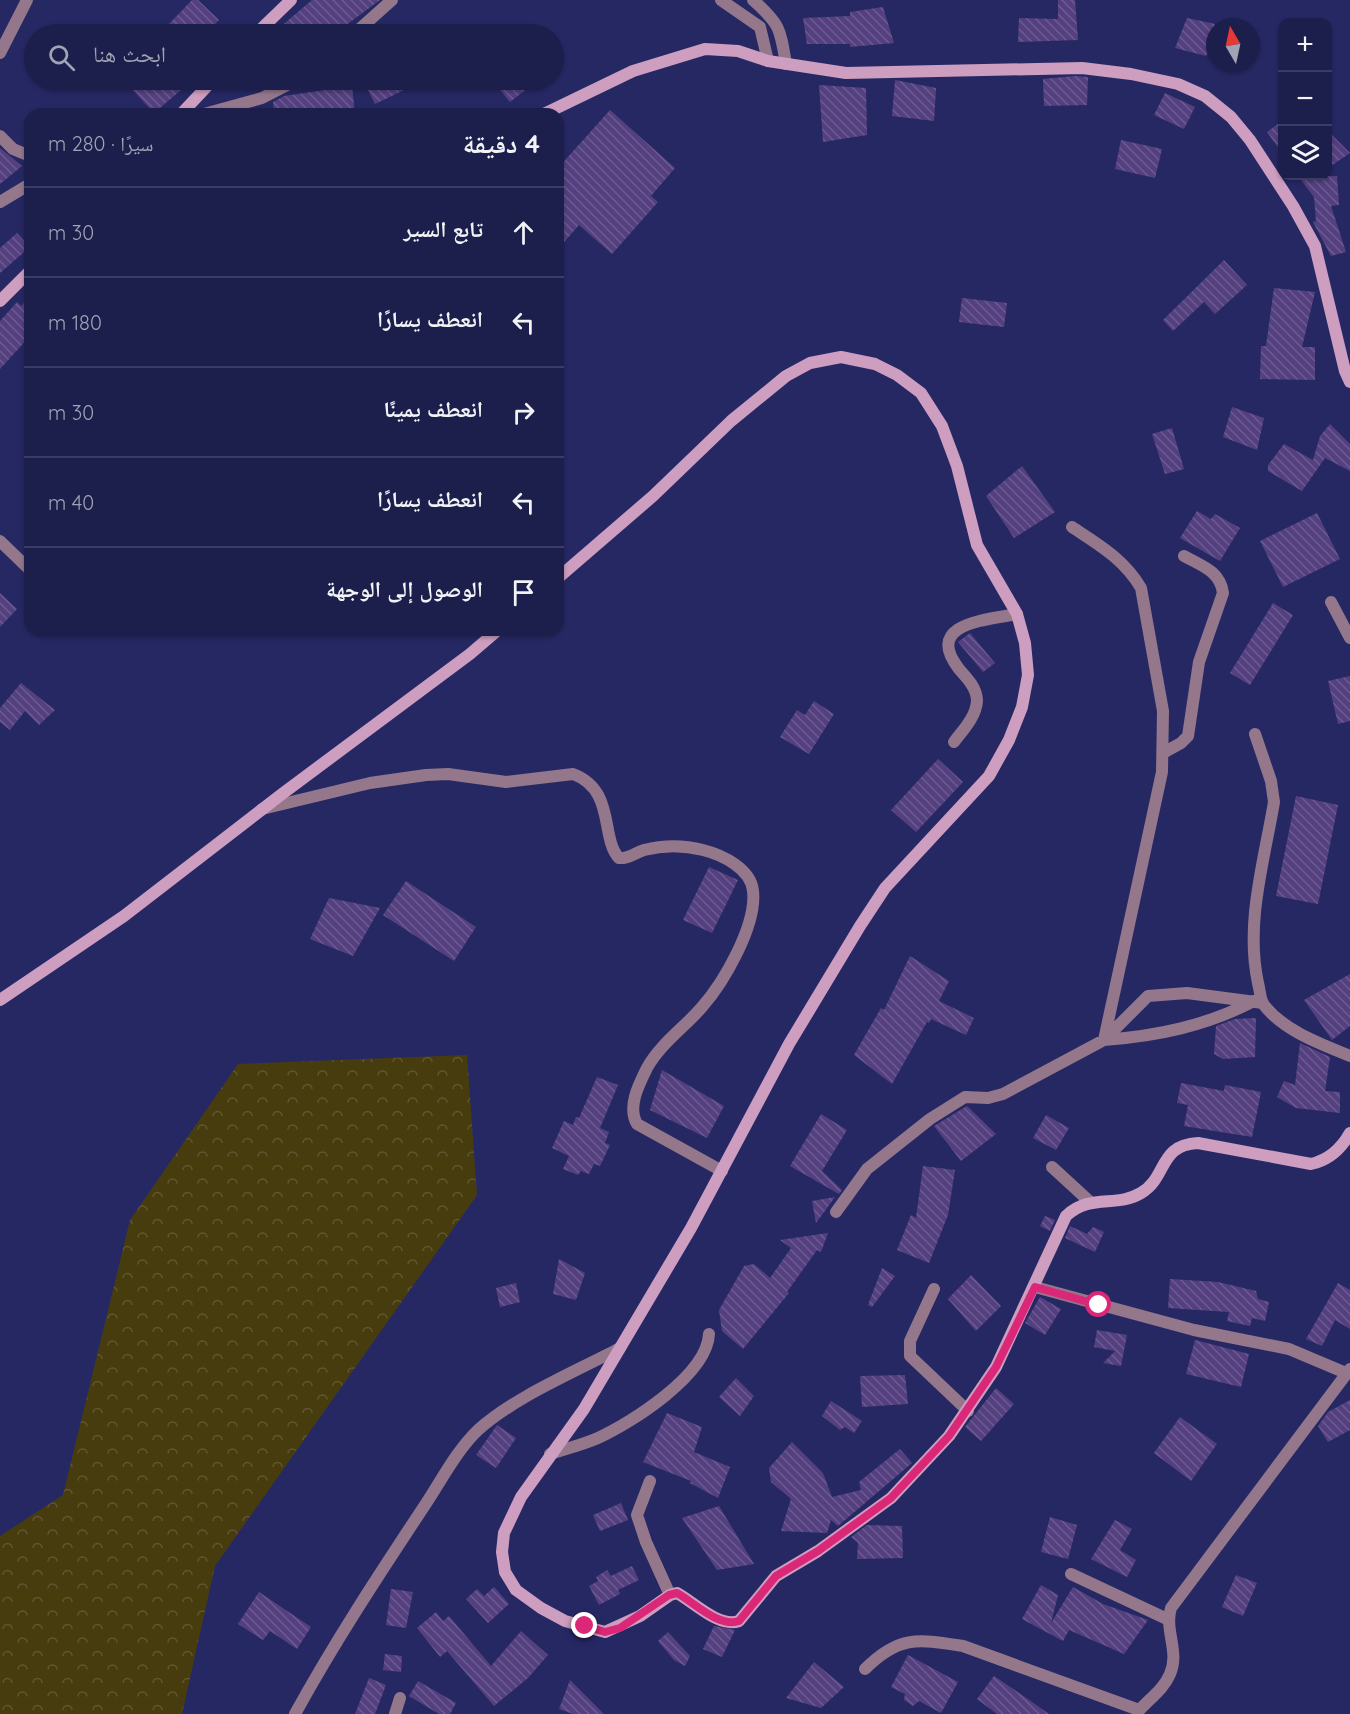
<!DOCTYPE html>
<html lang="ar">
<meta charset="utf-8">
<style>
body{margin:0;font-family:Quicksand,"Noto Naskh Arabic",sans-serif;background:#292b55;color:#f1f3f6;direction:rtl}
.controls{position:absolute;right:18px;top:18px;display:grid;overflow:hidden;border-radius:12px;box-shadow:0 2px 4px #0004}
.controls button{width:54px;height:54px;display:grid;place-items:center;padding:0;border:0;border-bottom:2px solid #3a3c63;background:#1c1e4b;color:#f1f3f6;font:30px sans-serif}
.compass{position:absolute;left:1206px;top:18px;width:54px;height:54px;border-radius:50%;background:#1c1e4b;box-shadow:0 2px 4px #0004;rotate:351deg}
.stop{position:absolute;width:18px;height:18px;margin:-14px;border:4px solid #db2777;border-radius:50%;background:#fff}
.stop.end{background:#db2777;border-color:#fff;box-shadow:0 2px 6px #0008}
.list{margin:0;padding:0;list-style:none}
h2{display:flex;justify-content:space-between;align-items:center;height:78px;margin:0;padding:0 24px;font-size:26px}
h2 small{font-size:20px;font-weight:400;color:#a0a2b5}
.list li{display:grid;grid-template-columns:39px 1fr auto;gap:18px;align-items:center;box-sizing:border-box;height:90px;padding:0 24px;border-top:2px solid #3a3c63}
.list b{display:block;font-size:22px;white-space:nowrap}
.list em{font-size:20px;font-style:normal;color:#a0a2b5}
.icon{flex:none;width:33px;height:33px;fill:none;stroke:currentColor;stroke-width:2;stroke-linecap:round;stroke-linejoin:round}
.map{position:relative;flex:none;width:1350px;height:1714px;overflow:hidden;direction:ltr}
.search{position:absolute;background:#1c1e4b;box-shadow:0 2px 4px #0004;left:24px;top:24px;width:540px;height:66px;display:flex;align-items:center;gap:15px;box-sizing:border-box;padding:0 21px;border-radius:33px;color:#a0a2b5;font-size:22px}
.panel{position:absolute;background:#1c1e4b;box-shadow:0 2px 4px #0004;left:24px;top:108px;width:540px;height:528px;border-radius:18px;direction:rtl}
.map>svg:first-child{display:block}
</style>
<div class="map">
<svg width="1350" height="1714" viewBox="0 0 1350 1714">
<defs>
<pattern id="forest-crowns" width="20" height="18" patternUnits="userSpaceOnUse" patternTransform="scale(1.5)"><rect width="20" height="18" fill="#463c0e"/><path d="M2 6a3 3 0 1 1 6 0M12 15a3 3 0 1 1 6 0" fill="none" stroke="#605732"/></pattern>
<pattern id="building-back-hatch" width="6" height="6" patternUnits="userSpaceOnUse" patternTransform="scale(1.5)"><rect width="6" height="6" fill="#55407f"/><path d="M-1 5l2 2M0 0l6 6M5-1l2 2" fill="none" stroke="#6c5b92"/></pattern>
</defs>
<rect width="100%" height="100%" fill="#262864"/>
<path fill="url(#forest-crowns)" d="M467,1055L477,1195L215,1566L182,1714H0V1536L63,1495L130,1220L238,1064Z"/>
<path fill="url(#building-back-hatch)" d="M192,0H198L219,20L205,34H177L168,25Z
M312,0H380L334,34H272Z
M1058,0H1075L1078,40L1018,42L1019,18L1058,19Z
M883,7L894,43L850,47V44H807L803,18L850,16V12Z
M1187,18L1215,24V42L1206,56L1175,48Z
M1075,76L1088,77L1087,105L1044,106L1043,79Z
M139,80H172L181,90L154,113L130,87Z
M363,80H425L375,104Z
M492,80H538L510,102Z
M895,80L936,88L934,121L892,116Z
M819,85L866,88L867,135L823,142Z
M352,86L355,114H274L273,102L284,96Z
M1165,93L1195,107L1184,129L1154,115Z
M610,110L675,168L651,196L658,202L612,254L579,225L558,249V168Z
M1282,121V153L1267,132Z
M1328,131L1350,153L1328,168Z
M1121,140L1162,149L1155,178L1115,169Z
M0,148L22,166L0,184Z
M1298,176H1337L1339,205L1331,206L1346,252L1331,256L1313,222L1316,221L1314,197Z
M17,233L30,247L0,273V248Z
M1224,260L1247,285L1215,314L1204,302L1173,331L1163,320Z
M1274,288L1315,292L1302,347H1315V380L1260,379L1261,346H1266Z
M30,297V336L0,369V321L17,302L21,306Z
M962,298L1007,303L1004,327L959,322Z
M1232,407L1264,418L1257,450L1223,437Z
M1330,424L1350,444V471L1325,458L1302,491L1268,471V465L1284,444L1313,460L1320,436Z
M1172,428L1184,469L1165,474L1152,434Z
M1022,466L1055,512L1014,538L986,496Z
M1197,511L1211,519L1215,514L1240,528L1220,561L1180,538Z
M1317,513L1340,559L1283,587L1260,541Z
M0,593L17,609L0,627Z
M1273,603L1293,615L1250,685L1230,673Z
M970,633L995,663L983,672L958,642Z
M1350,676V721L1338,724L1328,681Z
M21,683L55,710L39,725L25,711L10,730L0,722V708Z
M814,701L834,714L809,754L780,737L797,710L805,715Z
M938,759L963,782L916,832L891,810Z
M1296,796L1338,805L1318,904L1276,896Z
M709,867L738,880L712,933L683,920Z
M406,881L476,927L454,961L383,915Z
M329,898L380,908L353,956L310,939Z
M910,956L949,981L939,1001L974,1018L966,1035L931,1019L929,1023L927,1022L892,1084L854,1055L881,1008L884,1010Z
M1350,974V1026L1332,1040L1304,1000Z
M1256,1018L1255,1057L1223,1059L1214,1054L1216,1026L1235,1019Z
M1300,1043L1330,1057L1325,1091L1340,1092V1113L1296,1108L1277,1097L1284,1081L1295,1085Z
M662,1070L724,1106L707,1138L650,1110Z
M597,1077L618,1085L600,1128L609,1132L605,1143L610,1145L600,1166L594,1164L589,1174L581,1171L578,1175L563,1169L569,1156L552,1148L564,1121L573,1125L576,1117L579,1118Z
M1181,1083L1224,1091L1225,1085L1261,1092L1252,1137L1184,1126L1188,1105L1177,1103Z
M967,1106L996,1134L961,1161L934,1126Z
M821,1114L847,1130L822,1171L842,1190L839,1194L790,1166Z
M1046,1115L1069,1128L1056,1150L1033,1138Z
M923,1166L955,1170L948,1215L929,1263L897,1250L911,1215L916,1218Z
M835,1197L816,1223L812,1201Z
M1045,1216L1055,1220L1050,1231L1040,1226Z
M1070,1226L1087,1234L1093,1227L1104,1232L1095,1252L1065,1238Z
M828,1233L821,1252L817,1250L787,1292L789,1293L743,1349L722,1331L719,1310L744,1266L754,1264L770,1278L791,1248L780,1240Z
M559,1259L585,1273L576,1300L553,1294Z
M882,1268L895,1276L872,1307L868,1305Z
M971,1275L1001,1306L976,1331L948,1299Z
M1170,1279L1218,1282L1256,1291L1258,1299L1269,1302L1265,1321L1252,1318L1250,1326L1227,1321L1229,1312L1168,1308Z
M516,1283L520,1302L500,1307L496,1288Z
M1338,1283L1350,1290V1329L1335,1320L1322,1346L1306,1339Z
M1040,1297L1061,1309L1045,1335L1025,1323Z
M1097,1330L1127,1335L1121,1366L1103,1363L1115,1351L1094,1347Z
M1195,1340L1249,1354L1241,1387L1186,1374Z
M905,1375L908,1404L862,1407L860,1376Z
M736,1378L754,1396L740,1416L719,1397Z
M996,1388L1014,1404L981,1441L965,1427Z
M1350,1400V1430L1328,1442L1318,1426L1328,1412Z
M831,1401L862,1421L854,1433L845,1427L840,1430L822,1416Z
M667,1413L702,1427L694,1452L730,1467L718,1498L690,1483L691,1481L643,1462Z
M1180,1417L1217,1444L1191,1481L1154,1453Z
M497,1425L516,1438L496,1468L476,1455Z
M792,1442L823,1473L832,1497L861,1490L859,1482L900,1449L912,1463L838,1526L831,1520L827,1533L781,1531L791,1499L771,1482L769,1468Z
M621,1503L628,1520L600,1531L593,1515Z
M719,1506L754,1564L717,1570L682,1518Z
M1050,1517L1077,1525L1068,1559L1041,1552Z
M1115,1520L1132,1529L1120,1550L1136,1560L1127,1577L1091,1559Z
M867,1525L902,1526L903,1558L857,1559L858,1543L851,1537Z
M632,1566L639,1580L618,1590L620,1594L599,1605L589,1586L598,1581L596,1577L607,1570L611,1576Z
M1236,1575L1257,1583L1243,1616L1222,1607Z
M1041,1585L1058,1595L1051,1623L1073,1587L1103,1604L1148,1620L1124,1654L1069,1630L1063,1641L1022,1619Z
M494,1587L509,1604L488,1623L466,1599L477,1589L484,1596Z
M391,1589L413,1592L406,1628L386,1625Z
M259,1592L311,1627L297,1649L270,1631L263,1640L238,1624Z
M436,1612L443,1621L449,1616L491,1666L521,1631L548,1655L528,1678L494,1706L447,1651L440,1657L417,1628Z
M714,1626L735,1630L722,1657L703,1649Z
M668,1632L690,1656L685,1666L674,1660L658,1641Z
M385,1654L402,1656L401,1672L383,1670Z
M908,1655L958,1682L941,1713L919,1701L913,1706L904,1700L905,1694L891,1687Z
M814,1662L844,1687L821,1708L786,1698Z
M994,1676L1025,1697L1049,1714H997L977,1699Z
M369,1678L386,1685L375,1714H355Z
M570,1680L604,1714H573L559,1709Z
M418,1681L456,1703L450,1714H439L409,1696Z"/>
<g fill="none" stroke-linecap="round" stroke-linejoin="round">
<path stroke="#94778b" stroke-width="12" d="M721,0L760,27L768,61
M753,0C780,24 780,28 786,64
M354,34L392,0
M0,53L27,0
M204,114L262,98L297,80
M0,136L13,149L30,156
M0,202L30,184
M1072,527C1099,545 1124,559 1141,588L1163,711L1162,772L1104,1040C1157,1036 1206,1026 1254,1001
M0,541L30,570
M1331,602L1350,638
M1255,734L1271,781L1274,802C1264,862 1245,923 1258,983C1260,990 1260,1000 1264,1005C1284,1031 1321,1044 1350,1056
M954,742C963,730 976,717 977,701C977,688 967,678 959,669C923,623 987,620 1017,614
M1163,753L1181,743L1188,736L1199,662L1223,593C1220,571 1202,566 1184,556
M262,809L370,783L426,775L448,774L506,782L573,774C616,790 600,838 619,858C629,859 634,853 644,850C664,845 683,845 703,850C723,855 751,869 753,891C757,925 724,982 702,1007C685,1027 660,1044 647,1068C639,1084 627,1107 637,1124L722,1171
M1052,1167L1089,1201
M836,1212L867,1169L930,1119L965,1097L988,1098L1003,1094L1104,1040L1148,996L1187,993L1263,1003
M1035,1287L1194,1330L1289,1349L1346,1373
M934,1289L910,1341V1356L968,1411
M550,1454C565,1449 582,1445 598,1438C631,1423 707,1375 709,1334
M650,1481L637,1515L646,1542L670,1595
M1071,1574L1167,1619
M865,1669C899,1635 918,1639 963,1646L1139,1710
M295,1714C334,1643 378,1576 423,1508C440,1483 456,1451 478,1430C516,1396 575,1372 620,1348
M395,1714L400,1698
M1136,1714C1147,1700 1163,1691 1170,1674C1180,1652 1164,1630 1171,1608L1350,1369"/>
<path stroke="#cd9ebf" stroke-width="12" d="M256,34L291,0
M181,114L213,80
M544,114L633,71L705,49L738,51L768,61L846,73L1082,68L1131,74L1178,84L1205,96L1231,117L1250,140L1293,206L1315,246L1345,371L1350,382
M0,301L30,271
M558,578L653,496L731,421L786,376L810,363L841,357L875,364L897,375L921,393L942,426L957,466L977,545L1017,614L1025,643L1028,675L1022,707L1009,740L989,776L885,888L860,926L789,1044L691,1228L584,1409L521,1497L504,1533L502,1552L505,1572L516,1590L541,1608L565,1621L605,1632L640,1616L670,1595L677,1593C695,1603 719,1628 739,1621L776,1576L818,1551L891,1498L949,1436L996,1367L1066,1216C1090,1193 1116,1208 1141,1193C1168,1177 1158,1145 1198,1143L1311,1164C1329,1160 1341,1149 1350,1133
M0,1000L124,916L282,794L470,654L498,630"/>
</g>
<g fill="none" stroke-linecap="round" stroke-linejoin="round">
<path stroke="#db2777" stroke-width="8" d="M585,1626L605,1632L620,1628L669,1595L677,1593C695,1603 719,1628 739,1621L776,1576L818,1551L891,1498L949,1436L996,1367L1035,1287L1099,1305"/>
</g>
</svg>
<div class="controls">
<button>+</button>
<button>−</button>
<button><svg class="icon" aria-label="layers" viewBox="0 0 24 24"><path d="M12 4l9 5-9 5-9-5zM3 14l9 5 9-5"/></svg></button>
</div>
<svg class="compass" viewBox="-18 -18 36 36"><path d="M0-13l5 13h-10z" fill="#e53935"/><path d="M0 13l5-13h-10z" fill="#a0a2b5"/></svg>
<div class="stop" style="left:1099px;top:1305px"></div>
<div class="stop end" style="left:585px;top:1626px"></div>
<div class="search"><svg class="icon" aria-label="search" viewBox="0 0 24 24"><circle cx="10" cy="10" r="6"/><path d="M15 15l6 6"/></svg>ابحث هنا</div>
<section class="panel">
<h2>4 دقيقة<small>سيرًا · 280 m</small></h2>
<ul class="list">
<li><svg class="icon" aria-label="ahead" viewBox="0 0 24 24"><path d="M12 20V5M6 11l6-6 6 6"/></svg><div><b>تابع السير</b></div><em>30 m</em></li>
<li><svg class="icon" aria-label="left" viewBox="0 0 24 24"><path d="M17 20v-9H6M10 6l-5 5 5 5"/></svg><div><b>انعطف يسارًا</b></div><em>180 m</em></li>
<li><svg class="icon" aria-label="right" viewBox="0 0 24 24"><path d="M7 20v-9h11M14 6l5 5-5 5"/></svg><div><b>انعطف يمينًا</b></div><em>30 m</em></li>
<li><svg class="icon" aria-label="left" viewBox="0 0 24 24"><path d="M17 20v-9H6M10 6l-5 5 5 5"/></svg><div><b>انعطف يسارًا</b></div><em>40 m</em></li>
<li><svg class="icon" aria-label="arrive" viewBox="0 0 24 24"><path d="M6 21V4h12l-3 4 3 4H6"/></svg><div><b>الوصول إلى الوجهة</b></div></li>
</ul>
</section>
</div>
